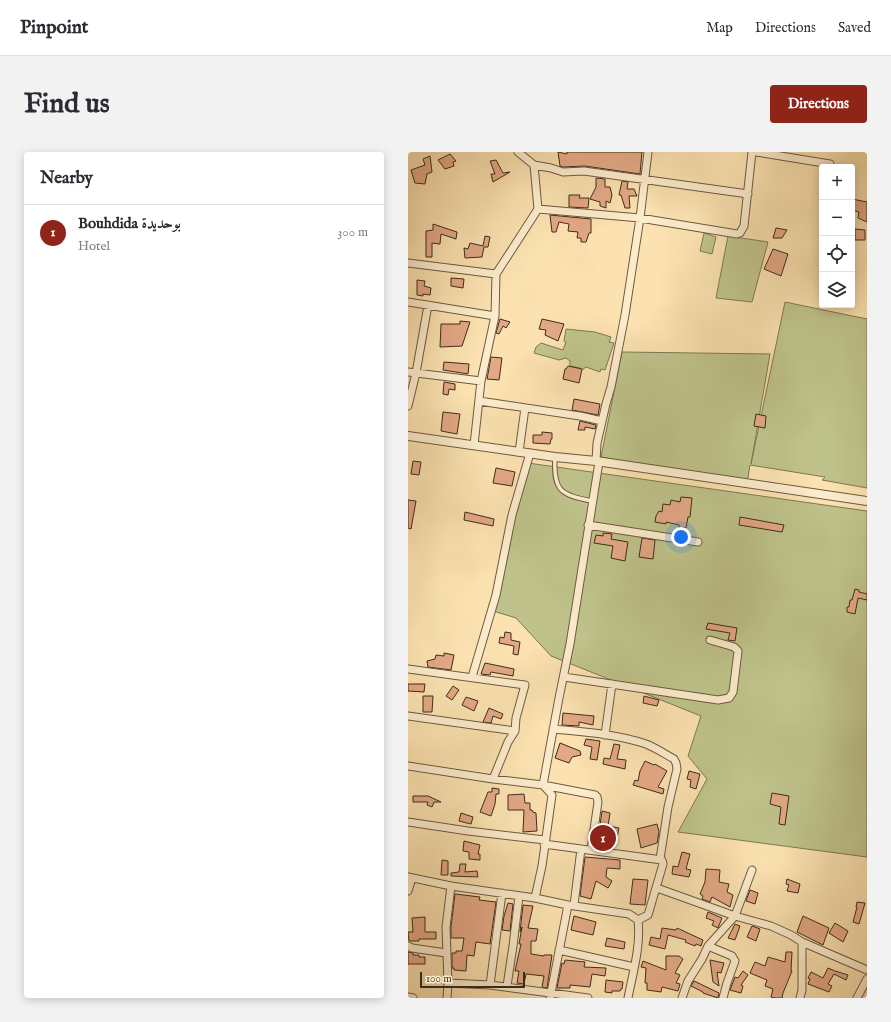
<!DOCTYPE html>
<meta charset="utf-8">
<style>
body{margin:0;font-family:"IM FELL English",Amiri,serif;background:#f2f2f3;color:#2b2b33}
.controls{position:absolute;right:12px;top:12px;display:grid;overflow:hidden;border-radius:4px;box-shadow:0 2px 10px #0003}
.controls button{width:36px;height:36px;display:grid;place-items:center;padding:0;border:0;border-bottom:1px solid #e1e1e2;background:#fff;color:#2b2b33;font:20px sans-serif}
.scale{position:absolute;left:12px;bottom:10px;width:105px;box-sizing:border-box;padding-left:4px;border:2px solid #3e2c1c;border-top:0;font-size:11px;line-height:14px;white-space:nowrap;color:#3e2c1c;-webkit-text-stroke:3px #fceccc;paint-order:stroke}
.you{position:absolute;left:273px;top:385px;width:14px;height:14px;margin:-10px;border:3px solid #fff;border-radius:50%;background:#1a73e8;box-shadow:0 0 0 6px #1a73e833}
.badge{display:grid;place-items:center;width:26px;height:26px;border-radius:50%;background:#8f2418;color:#fff;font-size:13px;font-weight:700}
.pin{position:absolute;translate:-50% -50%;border:2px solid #fff;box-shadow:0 1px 4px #0006}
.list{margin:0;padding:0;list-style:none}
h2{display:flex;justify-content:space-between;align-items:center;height:52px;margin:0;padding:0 16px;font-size:17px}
h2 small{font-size:13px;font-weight:400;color:#7c7c81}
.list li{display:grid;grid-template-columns:26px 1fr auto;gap:12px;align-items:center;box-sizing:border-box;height:56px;padding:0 16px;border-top:1px solid #e1e1e2}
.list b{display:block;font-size:15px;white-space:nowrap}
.list p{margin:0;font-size:13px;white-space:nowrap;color:#7c7c81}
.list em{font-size:13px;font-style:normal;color:#7c7c81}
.icon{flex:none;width:22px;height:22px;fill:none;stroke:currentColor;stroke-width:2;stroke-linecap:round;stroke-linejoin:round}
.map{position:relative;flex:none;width:459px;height:846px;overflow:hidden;border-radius:4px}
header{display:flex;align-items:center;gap:24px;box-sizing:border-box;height:56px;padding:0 20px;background:#fff;border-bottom:1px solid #e1e1e2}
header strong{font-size:19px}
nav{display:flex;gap:22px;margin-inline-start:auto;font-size:14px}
.intro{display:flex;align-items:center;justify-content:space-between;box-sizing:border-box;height:96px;padding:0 24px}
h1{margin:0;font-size:28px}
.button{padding:10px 18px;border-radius:4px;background:#8f2418;color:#fff;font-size:14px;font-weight:700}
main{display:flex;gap:24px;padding:0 24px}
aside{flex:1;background:#fff;border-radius:4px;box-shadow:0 2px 10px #0003}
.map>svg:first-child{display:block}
</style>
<header>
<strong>Pinpoint</strong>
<nav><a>Map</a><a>Directions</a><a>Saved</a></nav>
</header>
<div class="intro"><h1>Find us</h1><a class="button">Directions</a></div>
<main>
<aside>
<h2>Nearby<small></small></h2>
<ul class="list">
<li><span class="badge">1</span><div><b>Bouhdida بوحديدة</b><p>Hotel</p></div><em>300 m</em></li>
</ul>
</aside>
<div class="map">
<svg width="459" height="846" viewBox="0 0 459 846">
<rect width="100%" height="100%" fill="#fbe2b0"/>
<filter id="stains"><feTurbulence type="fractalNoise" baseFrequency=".005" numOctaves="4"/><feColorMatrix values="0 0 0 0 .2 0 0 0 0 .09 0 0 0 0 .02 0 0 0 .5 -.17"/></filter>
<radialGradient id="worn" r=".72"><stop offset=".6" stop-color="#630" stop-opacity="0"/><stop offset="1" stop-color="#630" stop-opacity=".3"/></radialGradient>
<path fill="#bfc38b" stroke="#7e7854" d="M296,81L308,85L304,102L292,99Z
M320,84L360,90L344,150L308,146Z
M377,150L459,167V336L414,328L417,325L342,313L339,332L193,305L214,200L362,202L343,312Z
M158,177L187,180L203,185L201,190L206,191L197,218L193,217L192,220L178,215L174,218H173L172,216L162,214V209L158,206L151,208L126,201L128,195L133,191L155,198L158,190L156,189Z
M120,311L459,359V705L270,680L299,627L280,604L293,564L143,504L108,466L82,458Z"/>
<path fill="#e3a885" stroke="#3e2c1c" d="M150,0L159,2V0H234L232,22L177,14L155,15L152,14Z
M42,2L48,9L45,10L46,14L37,17L30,8Z
M22,4L24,20L19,22L17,32L7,31L3,18L17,13L15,7Z
M88,8L95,21L102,20L85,30L83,22H87L82,9Z
M188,26L197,27V35H202L204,43L202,51L198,49V56L192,54V50L182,47L188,35Z
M214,29L220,30L219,37H226L229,44H221L222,56H217L213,43H211Z
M161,43H172L171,46H181L180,56L161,55Z
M444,47L459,50V70L450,66L451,60L444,58Z
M142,63L183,67V81H181L178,90H173V86H169L170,80L160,79L161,72L151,70L148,80H144Z
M25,72L49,80L48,87L33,82L32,92L24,91V105H18V79L25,78Z
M368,76L379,78L374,86H365Z
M447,77L457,78V88H447Z
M77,84L82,85L80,95H76L74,105L57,106L56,96L60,97L62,91L75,94Z
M365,97L380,102L373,124L356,117Z
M43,126L56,127L55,136L43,134Z
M9,128L17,129L16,134L23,136L22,143L15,142V144L9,143Z
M92,167L102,170L98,176L95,174L91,182L88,181Z
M134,167L156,172L150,189L137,183L138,178L131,177Z
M52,169L62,170L54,194L32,195L33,172H52Z
M83,205L94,206L91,228L79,227Z
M36,210L61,212L60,222L35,218Z
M160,214L174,217L171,231L155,227L157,217H158Z
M36,230L47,232V238L41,237L40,243L35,242Z
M166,247L192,252L190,263L164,258Z
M35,260L52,262L49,282L33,279Z
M348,262L358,264L357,276L346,274Z
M172,269L188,273L187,277L177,275V278H170Z
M134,280L144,281V287H143L142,292L125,291V283H134Z
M5,309L13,310L11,323L3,322Z
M88,316L107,320L104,334L85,331Z
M273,345L284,346L282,365H280L278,376L271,375V373L258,370V372L247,370L248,364L251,359L254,360L255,352L262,353L263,348L272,350Z
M0,348L8,349L3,377L0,376Z
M57,360L86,367L85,374L56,368Z
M332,365L376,373L374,380L331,373Z
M195,381L204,382L203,387L220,390L217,409L203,406L205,394L186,391L188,383L195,384Z
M234,386L247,388L245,407L231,405Z
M447,437L451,438V440L459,442V448L450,446L447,462L439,460V455H441L442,448H444Z
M300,471L329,476L327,489L320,488L322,481L298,477Z
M97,480L103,481V488L112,490L110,503L105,502L106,494L91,491L92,485L96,486Z
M36,501L46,503L43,518L20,515L19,509L27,507L28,503L36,504Z
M77,511L106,517L105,524L83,520L82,523L73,522Z
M0,532H17L16,540L0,539Z
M45,534L51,538L44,548L38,544Z
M15,544H25L24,560H15Z
M236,544L251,548L249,554L235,551Z
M58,545L70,549L66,559L54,553Z
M81,556L95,562L93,567L85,564L83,571L75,570Z
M155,561L186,564L185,573L171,570V574L154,573Z
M178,587L192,589L189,608L182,607L184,595L176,593Z
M152,591L172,599L173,603L164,605L161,611L147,606Z
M206,592L212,593L209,607L218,608L217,617L195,612L196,606L202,607Z
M237,609L246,613L247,612L259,619L250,635L256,637L255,642L225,633L227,628L230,629L232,619Z
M281,619L292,622L288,637L282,635L283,628L279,627Z
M84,636L91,637V642H88L87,652L83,664L72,660L80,640H84Z
M364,641L381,644L377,673L371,672L373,655L362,652Z
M116,642L117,651H122V658H124L125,660L128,661L129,679L115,680L116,658H100V643Z
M5,644H20L33,650H26L24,655L19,653L20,650H5Z
M194,659L202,661L200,674L211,676L209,686L197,684L195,695L189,694Z
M53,661L65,665L63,672L51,669Z
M249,672L251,680L249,691L233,696L229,677Z
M56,689L72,693L70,702H72V708L61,707V700L55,699Z
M274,700L282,702L278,717L283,718L281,725L264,722L265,714L270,715Z
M177,705L212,708V717L199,716L198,725L204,729L200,736L188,729L183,747L172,744Z
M34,708L40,709V723H33Z
M52,712H58L57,720L69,719L70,725L43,724V721L51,720Z
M298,717L312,718L311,730L321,732L319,740L325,743L322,755L304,745L302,750L294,747L295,744L292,742L297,730Z
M225,727L240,728L237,753L222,752Z
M379,727L392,732L390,741L379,739L381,733L378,732Z
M342,738L350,741L347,752L338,749Z
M47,742L72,745L71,748L88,750L82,792L68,790L66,804L59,803L58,819L46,818V816H44V801H48V799H54L56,786H43V775Z
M449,750L457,751L451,772L445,770L449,755H448Z
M100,751L105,752L102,779L94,778L96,764Z
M115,753L125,754L120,776L130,777L128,789H123V802L136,804V803H144L139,836L134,835L136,824L118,822L116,832L109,831L111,819H107L113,792H111L114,775L112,780Z
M300,760L314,766L310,776L304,773L306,769L298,766Z
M166,764L188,770L185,783L163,778Z
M395,764L421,776L415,793L389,780Z
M17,765V780H28V787H11V789H1L0,780H5L4,766Z
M427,771L440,779L435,790L421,781Z
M327,772L332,774L327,788L320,786Z
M344,774L352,777L348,789L339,785Z
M254,776L268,778L269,776L295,788L293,794L288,792L287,794L277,790L278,788L260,783L257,797L241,793L243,785L252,787Z
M199,786L217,790L216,797L197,794Z
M0,800L5,801V803H11V805H17V812H0Z
M378,800H384L383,819H384L375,841L374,846H367L363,845L365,837L357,834L359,828L342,821L347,810L357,814L360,805L377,810Z
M258,804H271L275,807L267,821L272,823L268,831L272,832L270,839L254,835L253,840L239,838V831H237L238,816L233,815L235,809L258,818Z
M157,808L177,810L176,815L198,816L197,824L184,822L182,835L162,833V836H149L154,811L156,812Z
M302,808L316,811L313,821L309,820L311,834L305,830Z
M420,816L427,819L440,823L438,828L426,822L420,832L424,834L421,840L400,832L402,827L400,826L403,820L415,826Z
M335,819L340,823L333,833L335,834L333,841L322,838L327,825L330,826Z
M198,828L215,830L214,837H213L212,839H204V841L197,840Z
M286,829L311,841L310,846L295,841V840L283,834Z"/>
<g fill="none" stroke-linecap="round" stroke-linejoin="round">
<g stroke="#6d5a41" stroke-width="5.5">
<path id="service" d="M147,306C145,340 154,343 184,349"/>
</g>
<g stroke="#6d5a41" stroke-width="9">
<path id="minor" d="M348,0L422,12
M126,13L143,16L155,20L176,19L340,42
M130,57L232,66L329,82L332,81L336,74L344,0
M0,111L88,122
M0,150L87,164
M0,220L73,229
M71,249L172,264L194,269
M0,254L8,221L20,153
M66,293L73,229L87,164L88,122L130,57L126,13L110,0
M111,300L117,256
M188,309L189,291L198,252L203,235L217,163L232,66L240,0
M180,373L290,390
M0,517L117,533L108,566L107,579L100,590L85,627
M64,525L88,443L104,363L122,301
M156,525L310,548L321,546L325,540L330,499L326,495L302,488
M0,564L107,579
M145,577C176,580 209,582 238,592C248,596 257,602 266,607L268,611L269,617L260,655L252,707
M197,583L204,532
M0,614L85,627L135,633L187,643L189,645L190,650L183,698
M135,633L151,546L162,492L191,310
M135,633L144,643L134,714L127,746L160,753L142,846
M0,670L60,679L137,688
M136,692L254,708L255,712L240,763L230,768
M0,725L43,734L38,775L40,831L39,846
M43,734L127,746
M249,736L327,764L363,774L383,783L394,790L459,818
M0,739L4,726
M160,753L221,762L230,768C233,794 225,820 220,846
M166,753L173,697
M0,794L4,796L38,801
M300,794L324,804L327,809L319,831L315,846
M151,798L226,815
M40,831L82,833L180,846
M82,833L94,741
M99,834L105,794L111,744
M0,845L5,846
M274,846L280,829L294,807L300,794L327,764L344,718
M392,846L394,838V790
M449,846L459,827"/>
</g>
<g stroke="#6d5a41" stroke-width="10">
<path id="tertiary" d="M0,284L147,305L188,309L459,349"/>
</g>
<use href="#service" stroke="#fceccc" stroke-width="3.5"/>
<use href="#minor" stroke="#fceccc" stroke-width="7"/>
<use href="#tertiary" stroke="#fceccc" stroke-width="8"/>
</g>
<rect width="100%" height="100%" filter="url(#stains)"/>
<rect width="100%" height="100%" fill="url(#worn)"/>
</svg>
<div class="controls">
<button>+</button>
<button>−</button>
<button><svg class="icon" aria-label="locate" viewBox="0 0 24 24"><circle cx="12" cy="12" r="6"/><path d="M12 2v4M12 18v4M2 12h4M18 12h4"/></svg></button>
<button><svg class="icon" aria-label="layers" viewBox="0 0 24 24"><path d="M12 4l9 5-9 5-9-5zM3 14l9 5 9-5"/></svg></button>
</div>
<div class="scale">100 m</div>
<div class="you"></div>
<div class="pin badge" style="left:195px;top:686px">1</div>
</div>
</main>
